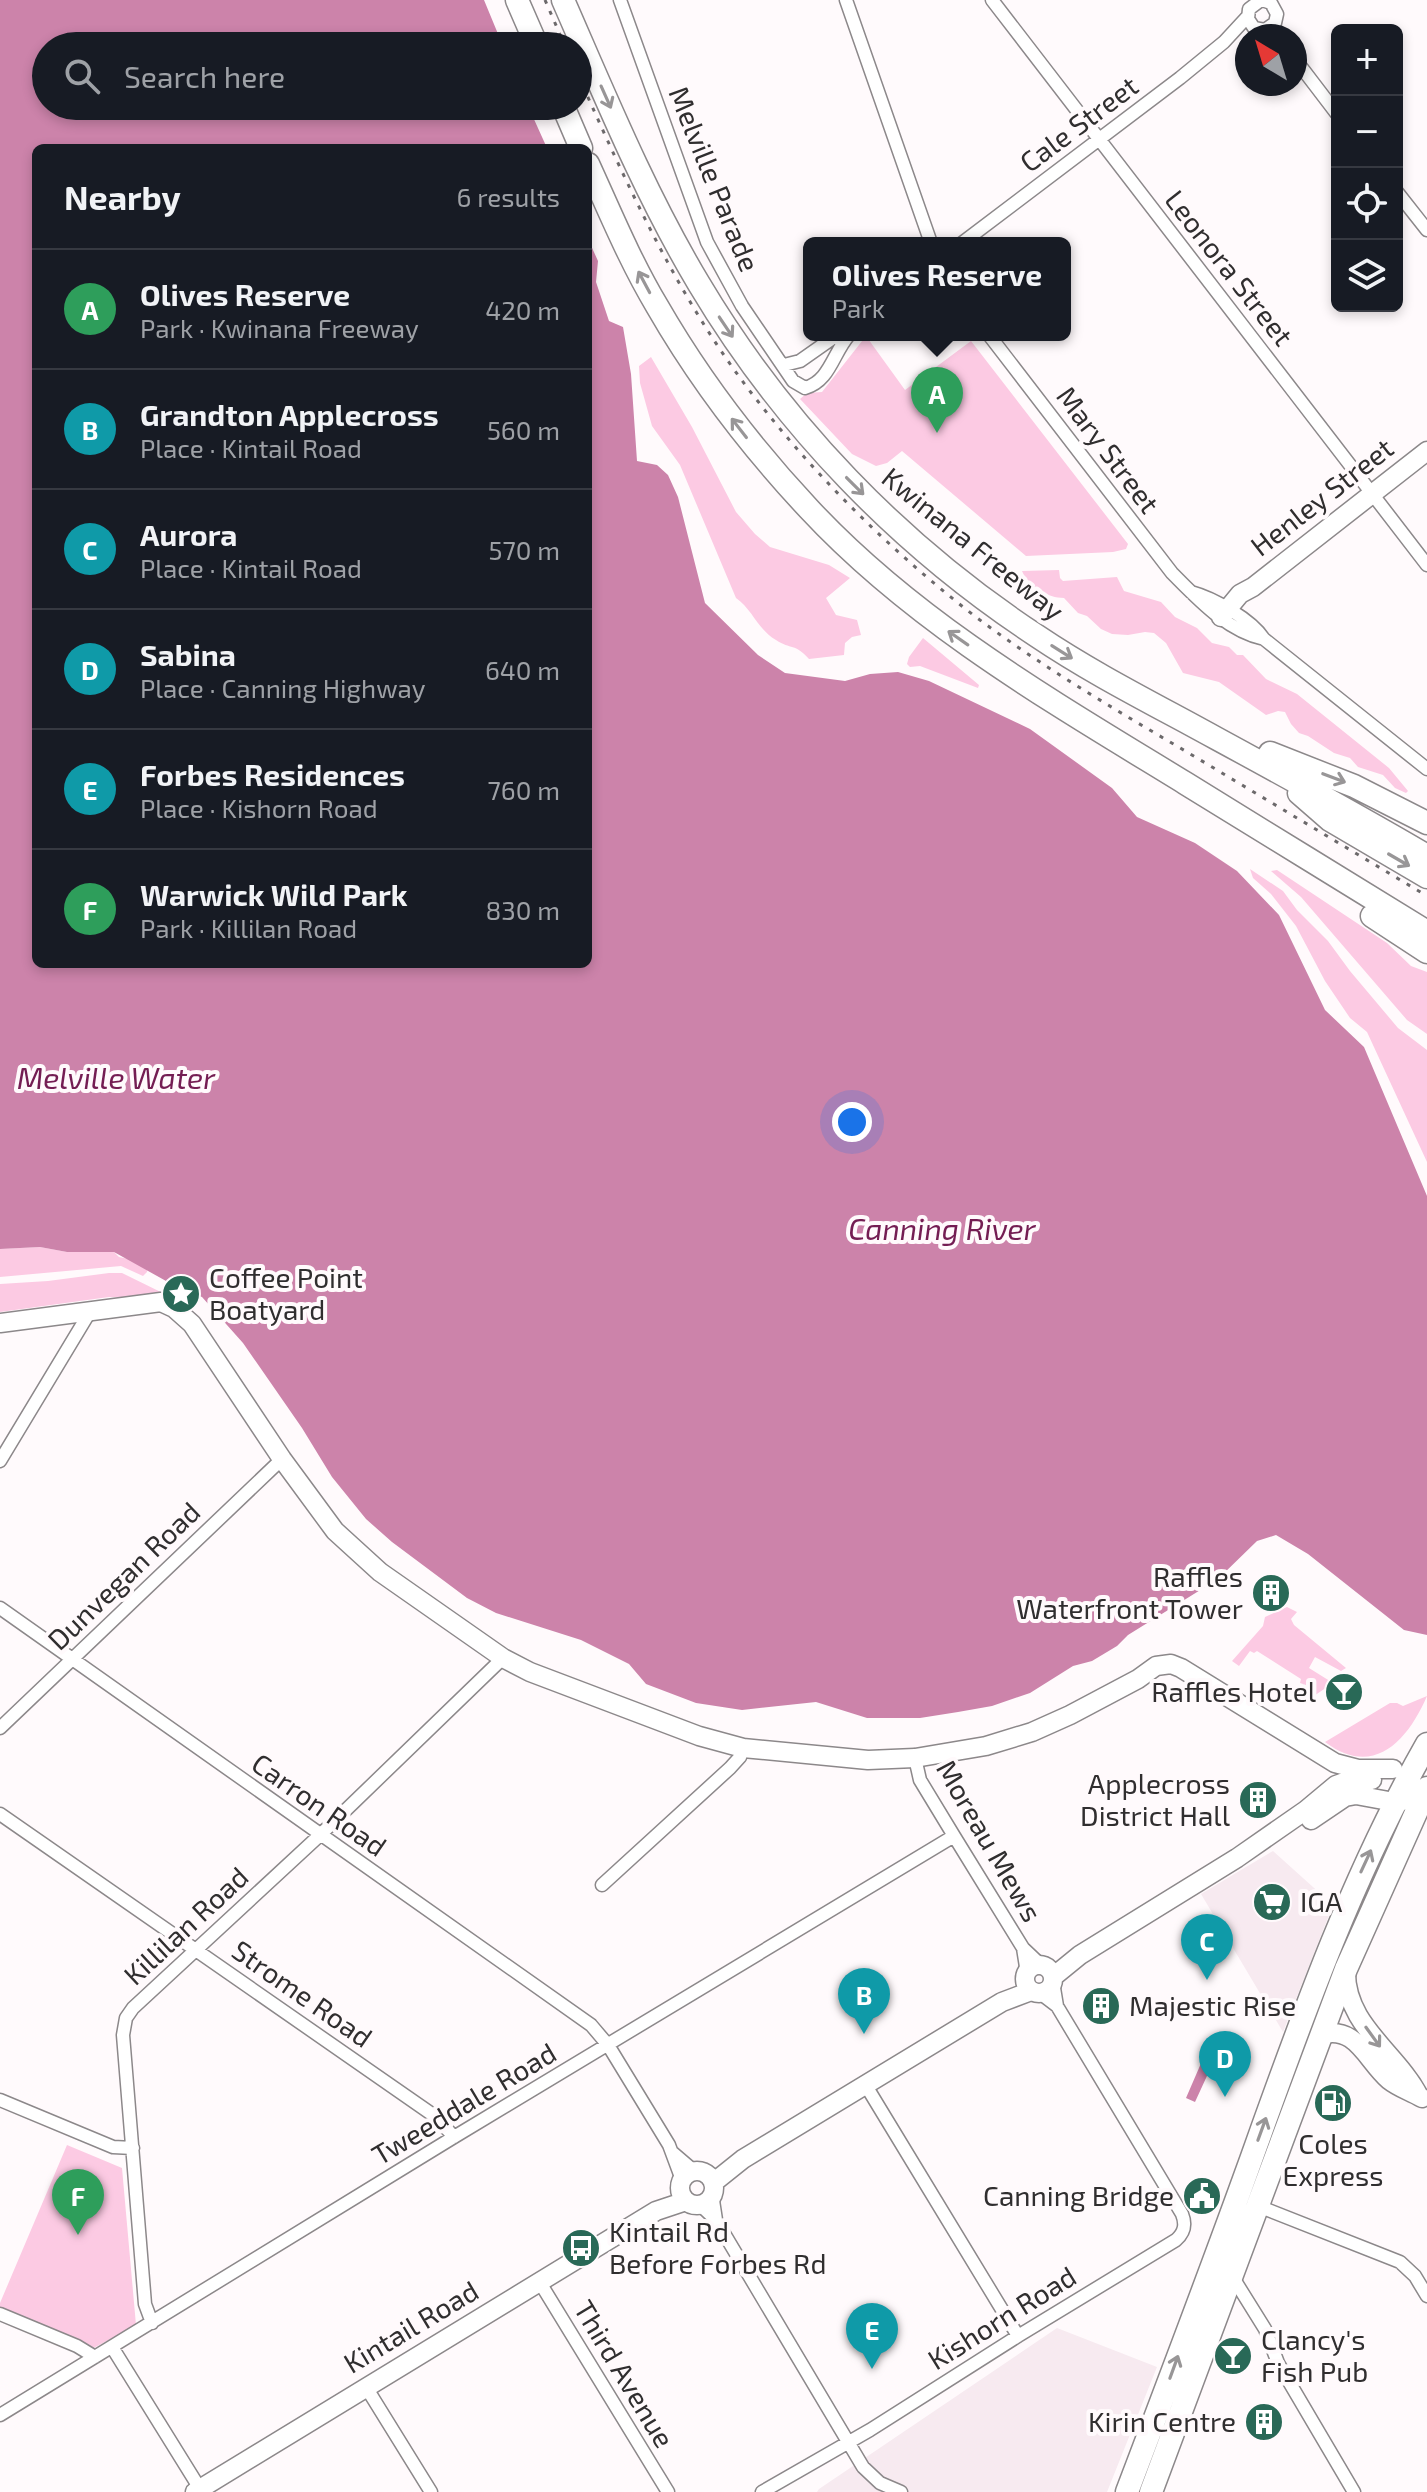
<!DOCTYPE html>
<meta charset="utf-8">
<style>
body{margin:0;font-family:"Exo 2",sans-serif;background:#20242c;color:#f1f3f6}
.controls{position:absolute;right:24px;top:24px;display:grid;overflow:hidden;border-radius:12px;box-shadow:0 4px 12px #0003}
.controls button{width:72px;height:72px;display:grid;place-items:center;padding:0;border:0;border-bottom:2px solid #363941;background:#171b24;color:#f1f3f6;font:40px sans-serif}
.compass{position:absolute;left:1235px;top:24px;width:72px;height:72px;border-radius:50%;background:#171b24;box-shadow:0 4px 12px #0003;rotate:322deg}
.you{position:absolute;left:852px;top:1122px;width:28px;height:28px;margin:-20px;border:6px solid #fff;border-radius:50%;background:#1a73e8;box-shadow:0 0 0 12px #1a73e833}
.badge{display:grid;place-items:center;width:52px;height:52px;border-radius:50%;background:#8c9099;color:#fff;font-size:26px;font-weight:700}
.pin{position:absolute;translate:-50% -66px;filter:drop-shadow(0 2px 4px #0008)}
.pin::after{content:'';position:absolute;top:42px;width:28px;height:24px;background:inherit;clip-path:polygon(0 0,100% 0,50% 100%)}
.popup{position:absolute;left:803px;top:237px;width:268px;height:104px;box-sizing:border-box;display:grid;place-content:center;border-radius:12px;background:#171b24;filter:drop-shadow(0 2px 6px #0005);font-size:26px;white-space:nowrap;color:#9ea1a6}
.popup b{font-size:30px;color:#f1f3f6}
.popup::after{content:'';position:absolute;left:50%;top:100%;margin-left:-16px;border:16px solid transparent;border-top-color:#171b24}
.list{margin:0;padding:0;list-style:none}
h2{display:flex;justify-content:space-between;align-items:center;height:104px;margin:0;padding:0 32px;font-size:34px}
h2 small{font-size:26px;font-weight:400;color:#9ea1a6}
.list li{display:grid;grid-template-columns:52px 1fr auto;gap:24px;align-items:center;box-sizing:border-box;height:120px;padding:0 32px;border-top:2px solid #363941}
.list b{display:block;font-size:30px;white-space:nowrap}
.list p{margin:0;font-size:26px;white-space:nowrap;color:#9ea1a6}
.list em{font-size:26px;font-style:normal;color:#9ea1a6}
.icon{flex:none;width:44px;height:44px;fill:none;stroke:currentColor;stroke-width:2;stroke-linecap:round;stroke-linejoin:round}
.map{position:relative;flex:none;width:1427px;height:2492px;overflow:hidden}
.search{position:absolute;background:#171b24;box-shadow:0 4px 12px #0003;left:32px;top:32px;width:560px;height:88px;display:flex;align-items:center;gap:20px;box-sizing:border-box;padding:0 28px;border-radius:44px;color:#9ea1a6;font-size:30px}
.panel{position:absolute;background:#171b24;box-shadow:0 4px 12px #0003;left:32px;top:144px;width:560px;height:824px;border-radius:12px}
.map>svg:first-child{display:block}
</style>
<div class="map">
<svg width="1427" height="2492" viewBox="0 0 1427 2492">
<rect width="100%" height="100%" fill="#fffafc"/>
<path fill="#f7eaf0" d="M1273,1851L1333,1905L1283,2032L1201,1894Z
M1057,2328L1157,2367L1107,2492H817L819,2489Z"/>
<path fill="#fccae3" d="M866,336L905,390L971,341L1128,544L1126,549L1113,552L1026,556L902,451L887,463L876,466L852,454L800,399L807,393L822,392Z
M651,357L692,427L736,512L755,534L770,547L829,565L850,578L826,598L836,615L857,620L861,635L852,637L845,643L844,655L809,659C795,643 791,650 776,640C758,630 753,610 736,598L680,465L652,426L640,383L639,366Z
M1059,570L1060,578L1063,581L1117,577L1124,591L1161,602L1175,617L1197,628L1212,643L1229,647L1237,655H1243L1266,679L1297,694L1389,768L1408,791L1406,793L1395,788L1383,775L1358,767L1350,758L1334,753L1308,736L1299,733L1291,724L1285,712L1278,711L1266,715L1219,682L1183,673L1166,643L1154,633L1145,632L1128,635L1112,634L1101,629L1087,616L1078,613L1064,598C1048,598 1029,587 1022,571Z
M923,638L979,685L978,688L920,666L910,667L907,664L909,657Z
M1250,869L1283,891L1297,910L1328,941L1350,971L1398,1028L1427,1050V1162L1367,1032L1350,1018L1325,981L1296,926L1271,894L1253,878Z
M1277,870L1387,943L1411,966L1427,972V1034L1407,1020L1301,897L1271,871Z
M40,1247L67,1252H114L119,1257L148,1263L147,1272L143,1276L121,1266L0,1277V1249Z
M109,1273H122L177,1300L109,1297L0,1312V1284L48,1281Z
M1287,1607L1297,1612L1291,1619L1294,1625L1346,1668L1341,1671L1315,1657L1309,1668L1333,1683L1308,1700L1298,1695L1303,1684L1300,1683L1301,1679L1257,1651L1254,1653L1250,1651L1239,1666L1232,1661L1263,1626L1265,1617Z
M1427,1696C1408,1740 1374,1779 1325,1742L1390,1703H1397L1403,1706Z
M67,2145L122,2168L136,2325L90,2350L0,2312V2303Z"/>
<path fill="#cc83aa" d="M0,0H484L503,46H46V106H528L547,148H36V964H588V239L598,261L596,282L609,321L623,327L631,374L637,461L657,465L668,475L678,497L705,603L758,655L785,673L845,681L870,674L898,672L929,681L1030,729L1112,788L1137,817L1195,843L1237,871L1279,915L1325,1010L1364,1047L1427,1196V1635L1404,1630L1308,1554L1276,1535L1257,1541L1218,1579L1128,1635L1117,1646L1092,1661L1073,1666L1030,1693L992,1706L958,1712L920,1718H867L816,1702L742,1710L696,1703L646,1684L629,1664L581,1640L496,1613L467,1598L392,1542L366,1519L332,1477L302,1428L243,1343L202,1297L184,1291L114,1252H67L40,1247L0,1249Z
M1202,2061L1212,2065L1195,2102L1186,2098Z"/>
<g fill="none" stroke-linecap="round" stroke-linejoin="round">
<g stroke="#8c888a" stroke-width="15">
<path id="street" d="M620,0L707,242L742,306L793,381L805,388C830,381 833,353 849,335
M846,0L931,243
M992,0L1427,565
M1261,0L1249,9L1248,19L1254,28L1265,30L1275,23L1277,14L1271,3L1262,0
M1295,59L1337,114
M1397,192L1427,230
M962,243L1180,78L1224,42L1248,16
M989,335L1172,573C1198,599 1227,631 1264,639
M784,365L800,361L837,335
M1191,592C1213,598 1251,619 1264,639L1427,769
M0,1461L91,1310
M0,1608L591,2025L608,2045L669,2145L682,2180
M0,1728L282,1459
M915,1758L920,1780L954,1836L1023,1948L1042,1966
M0,1814L436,2117L454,2137
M602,1885L730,1768L740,1757L743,1748
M1023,1948L1027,1973
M1053,1982L1057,2006
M865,2084L1018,2336
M0,2100L113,2147L133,2148
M673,2153L694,2171
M712,2194L716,2220
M699,2204L716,2220L863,2467L880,2483L901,2492
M1258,2206L1400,2262L1415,2276L1427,2296
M1232,2276L1265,2329L1278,2363L1354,2492
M539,2281L668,2492
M0,2314L77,2346L95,2357
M152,2323L145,2304L123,2035L126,2018L133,2008L320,1835L503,1658
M112,2347L202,2492
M366,2387L431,2492
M0,2415L454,2137L954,1836
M762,2492L870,2430L1018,2336L1176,2240C1185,2232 1186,2224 1182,2214L1057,2006L1040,1993"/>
</g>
<g stroke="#8c888a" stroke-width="21">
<path id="secondary" d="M1221,617L1240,594L1253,587L1427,451
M0,1323L161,1302L174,1308L192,1324L282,1459L335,1531L380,1572L503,1658L530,1672L699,1736L743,1748L868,1760L915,1758L986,1746L1032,1732L1070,1715L1138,1679L1156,1666L1171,1664L1181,1668L1335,1763L1358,1769H1393
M1311,1820L1345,1797L1356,1795L1394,1802L1408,1800
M1025 1979a14 14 0 1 1 28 0a14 14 0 1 1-28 0Z
M1346,1970C1344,2024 1397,2053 1419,2096
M1053,1977L1080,1955L1237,1858L1306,1810L1336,1785L1347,1781L1372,1780
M1320,2035C1356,2024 1366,2060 1389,2080C1399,2088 1410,2091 1422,2098
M680 2188a17 17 0 1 1 34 0a17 17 0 1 1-34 0Z
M713,2183L743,2159L1002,2002L1031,1991
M195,2492L656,2211L686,2201"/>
</g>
<g stroke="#8c888a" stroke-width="25">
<path id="highway" d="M517,0L537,46
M563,0C605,96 645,194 699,284C783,425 900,546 1037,636C1086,669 1138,696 1190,724C1269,767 1349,810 1427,856
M563,106L581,148
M588,164C610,212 630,261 657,306C699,379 751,447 809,509C915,623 1053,702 1185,783C1266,832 1346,883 1427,932
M1270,753L1354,786L1427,823
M1299,793L1330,820L1427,877
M1372,916L1427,952
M1127,2492C1168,2384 1209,2276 1248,2168C1300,2023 1350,1879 1427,1744
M1151,2492L1346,1969L1427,1788"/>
</g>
<use href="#street" stroke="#fff" stroke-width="12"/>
<use href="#secondary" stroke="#fff" stroke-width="18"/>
<use href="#highway" stroke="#fff" stroke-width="22"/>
<path stroke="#6c696b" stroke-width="3" stroke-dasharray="4 8" stroke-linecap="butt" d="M545,0L565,46
M578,75C629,189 681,305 760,404C821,482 894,553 972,614C1039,665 1114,709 1187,752C1267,800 1347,848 1427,896"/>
</g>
<defs><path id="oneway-shaft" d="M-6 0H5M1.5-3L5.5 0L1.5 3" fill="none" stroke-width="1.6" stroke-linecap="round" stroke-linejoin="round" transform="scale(2)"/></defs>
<g stroke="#989697">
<use href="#oneway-shaft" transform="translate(606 97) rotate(66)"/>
<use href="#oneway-shaft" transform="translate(644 282) rotate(-118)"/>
<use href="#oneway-shaft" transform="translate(726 327) rotate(56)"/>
<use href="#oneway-shaft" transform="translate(739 428) rotate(-128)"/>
<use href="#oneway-shaft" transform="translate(855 486) rotate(45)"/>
<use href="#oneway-shaft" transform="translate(958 638) rotate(-145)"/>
<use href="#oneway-shaft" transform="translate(1062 652) rotate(32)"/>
<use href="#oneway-shaft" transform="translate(1334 778) rotate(21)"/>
<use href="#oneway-shaft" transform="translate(1399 860) rotate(30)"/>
<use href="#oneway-shaft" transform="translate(1366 1861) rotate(-65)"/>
<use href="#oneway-shaft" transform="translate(1373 2037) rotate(54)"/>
<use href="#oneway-shaft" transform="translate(1262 2129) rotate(-70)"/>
<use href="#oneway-shaft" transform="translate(1174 2367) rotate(-70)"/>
</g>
<defs>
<g id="sight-disc" transform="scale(2)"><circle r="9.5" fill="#296957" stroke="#fffafc"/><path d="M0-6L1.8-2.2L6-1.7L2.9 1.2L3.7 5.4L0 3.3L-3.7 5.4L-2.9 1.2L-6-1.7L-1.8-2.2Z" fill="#fff"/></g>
<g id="building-disc" transform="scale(2)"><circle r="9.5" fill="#296957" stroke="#fffafc"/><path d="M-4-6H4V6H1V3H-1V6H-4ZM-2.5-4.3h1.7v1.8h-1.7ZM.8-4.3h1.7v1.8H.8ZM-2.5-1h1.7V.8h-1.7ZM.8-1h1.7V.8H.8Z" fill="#fff"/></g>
<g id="bar-disc" transform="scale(2)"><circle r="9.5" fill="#296957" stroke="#fffafc"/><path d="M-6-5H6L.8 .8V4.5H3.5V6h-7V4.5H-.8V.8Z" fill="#fff"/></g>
<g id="supermarket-disc" transform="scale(2)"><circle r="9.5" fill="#296957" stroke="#fffafc"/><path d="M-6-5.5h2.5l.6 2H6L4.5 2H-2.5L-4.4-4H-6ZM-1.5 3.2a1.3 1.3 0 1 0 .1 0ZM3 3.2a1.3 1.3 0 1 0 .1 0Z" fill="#fff"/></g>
<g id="fuel-disc" transform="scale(2)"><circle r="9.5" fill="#296957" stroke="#fffafc"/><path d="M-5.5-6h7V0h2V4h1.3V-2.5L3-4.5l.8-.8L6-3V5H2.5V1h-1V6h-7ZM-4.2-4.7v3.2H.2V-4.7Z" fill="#fff"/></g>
<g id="civic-disc" transform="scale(2)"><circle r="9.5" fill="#296957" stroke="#fffafc"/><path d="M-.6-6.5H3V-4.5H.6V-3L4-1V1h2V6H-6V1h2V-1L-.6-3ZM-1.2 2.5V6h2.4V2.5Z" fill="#fff"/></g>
<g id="bus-disc" transform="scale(2)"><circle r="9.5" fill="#296957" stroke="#fffafc"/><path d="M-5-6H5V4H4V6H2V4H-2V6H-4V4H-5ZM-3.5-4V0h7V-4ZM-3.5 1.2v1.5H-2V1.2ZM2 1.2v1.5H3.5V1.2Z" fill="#fff"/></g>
</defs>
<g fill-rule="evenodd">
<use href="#sight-disc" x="181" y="1294"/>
<use href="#building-disc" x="1271" y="1593"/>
<use href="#bar-disc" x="1344" y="1692"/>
<use href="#building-disc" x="1258" y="1800"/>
<use href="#supermarket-disc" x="1272" y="1902"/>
<use href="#building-disc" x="1101" y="2006"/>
<use href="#fuel-disc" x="1333" y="2103"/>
<use href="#civic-disc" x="1202" y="2196"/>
<use href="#bus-disc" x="581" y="2248"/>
<use href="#bar-disc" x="1233" y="2356"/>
<use href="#building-disc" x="1264" y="2422"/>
</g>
<g text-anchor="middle" stroke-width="8" stroke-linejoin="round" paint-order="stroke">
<g font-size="28" fill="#302e2f" stroke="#fffafc">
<text transform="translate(1079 124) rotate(-37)" y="10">Cale Street</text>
<text transform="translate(714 179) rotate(68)" y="10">Melville Parade</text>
<text transform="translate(1229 268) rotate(52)" y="10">Leonora Street</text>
<text transform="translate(1108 450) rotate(53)" y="10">Mary Street</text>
<text transform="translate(1322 497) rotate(-38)" y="10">Henley Street</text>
<text transform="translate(973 544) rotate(39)" y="10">Kwinana Freeway</text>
<text transform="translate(124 1576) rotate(-44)" y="10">Dunvegan Road</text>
<text transform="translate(319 1805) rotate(35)" y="10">Carron Road</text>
<text transform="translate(989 1841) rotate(60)" y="10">Moreau Mews</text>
<text transform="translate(186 1926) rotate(-43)" y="10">Killilan Road</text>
<text transform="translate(302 1994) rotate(35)" y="10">Strome Road</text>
<text transform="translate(464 2104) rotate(-31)" y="10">Tweeddale Road</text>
<text transform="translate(1002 2318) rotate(-32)" y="10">Kishorn Road</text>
<text transform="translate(411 2327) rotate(-31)" y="10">Kintail Road</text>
<text transform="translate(624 2374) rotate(59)" y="10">Third Avenue</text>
</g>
<g font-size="28" fill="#302e2f" stroke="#fffafc" text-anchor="start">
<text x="209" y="1288">Coffee Point<tspan x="209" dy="32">Boatyard</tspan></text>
<text x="1243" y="1587" text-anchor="end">Raffles<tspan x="1243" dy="32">Waterfront Tower</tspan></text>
<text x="1316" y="1702" text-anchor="end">Raffles Hotel</text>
<text x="1230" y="1794" text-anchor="end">Applecross<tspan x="1230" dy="32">District Hall</tspan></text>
<text x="1300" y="1912">IGA</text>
<text x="1129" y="2016">Majestic Rise</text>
<text x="1333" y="2154" text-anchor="middle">Coles<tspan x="1333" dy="32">Express</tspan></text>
<text x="1174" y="2206" text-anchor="end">Canning Bridge</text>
<text x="609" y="2242">Kintail Rd<tspan x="609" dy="32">Before Forbes Rd</tspan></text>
<text x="1261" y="2350">Clancy's<tspan x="1261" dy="32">Fish Pub</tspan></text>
<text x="1236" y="2432" text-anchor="end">Kirin Centre</text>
</g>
<g font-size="30" font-style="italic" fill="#741d53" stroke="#fffafc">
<text x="116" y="1089">Melville Water</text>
<text x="942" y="1240">Canning River</text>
</g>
</g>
</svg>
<div class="controls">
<button>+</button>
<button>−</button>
<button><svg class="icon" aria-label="locate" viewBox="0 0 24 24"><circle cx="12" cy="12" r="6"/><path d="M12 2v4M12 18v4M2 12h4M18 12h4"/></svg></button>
<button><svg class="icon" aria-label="layers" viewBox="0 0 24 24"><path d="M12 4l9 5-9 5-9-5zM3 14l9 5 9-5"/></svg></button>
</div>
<svg class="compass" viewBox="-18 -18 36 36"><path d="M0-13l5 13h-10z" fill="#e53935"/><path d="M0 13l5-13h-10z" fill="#9ea1a6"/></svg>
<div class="you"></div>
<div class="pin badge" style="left:937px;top:433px;background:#2e9e5b">A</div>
<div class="popup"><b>Olives Reserve</b>Park</div>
<div class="pin badge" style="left:864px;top:2034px;background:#0f9aa8">B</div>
<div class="pin badge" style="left:1207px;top:1980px;background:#0f9aa8">C</div>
<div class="pin badge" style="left:1225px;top:2097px;background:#0f9aa8">D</div>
<div class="pin badge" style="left:872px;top:2369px;background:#0f9aa8">E</div>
<div class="pin badge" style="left:78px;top:2235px;background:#2e9e5b">F</div>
<div class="search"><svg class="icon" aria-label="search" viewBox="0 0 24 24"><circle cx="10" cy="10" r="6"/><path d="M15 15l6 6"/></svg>Search here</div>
<section class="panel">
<h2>Nearby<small>6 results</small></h2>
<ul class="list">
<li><span class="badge" style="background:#2e9e5b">A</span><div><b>Olives Reserve</b><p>Park · Kwinana Freeway</p></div><em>420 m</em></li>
<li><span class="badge" style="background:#0f9aa8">B</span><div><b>Grandton Applecross</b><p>Place · Kintail Road</p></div><em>560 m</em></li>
<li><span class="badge" style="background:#0f9aa8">C</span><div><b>Aurora</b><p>Place · Kintail Road</p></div><em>570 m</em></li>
<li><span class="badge" style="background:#0f9aa8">D</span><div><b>Sabina</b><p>Place · Canning Highway</p></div><em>640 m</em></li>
<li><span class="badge" style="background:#0f9aa8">E</span><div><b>Forbes Residences</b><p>Place · Kishorn Road</p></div><em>760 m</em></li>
<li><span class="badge" style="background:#2e9e5b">F</span><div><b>Warwick Wild Park</b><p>Park · Killilan Road</p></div><em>830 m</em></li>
</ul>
</section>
</div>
